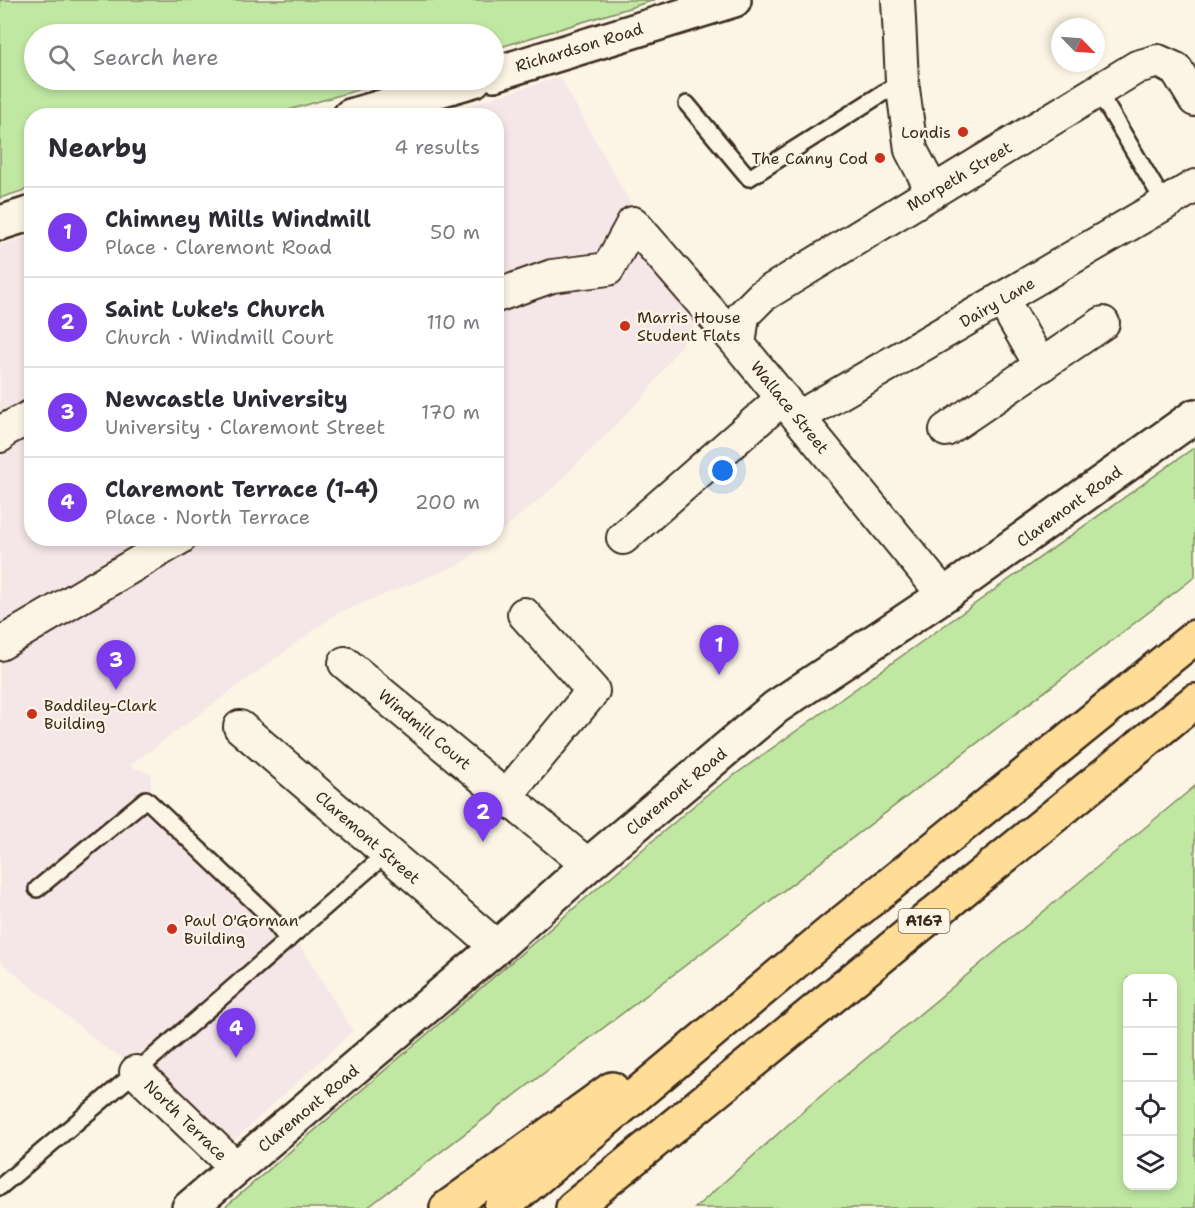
<!DOCTYPE html>
<meta charset="utf-8">
<style>
body{margin:0;font-family:"Shantell Sans",sans-serif;background:#f2f2f3;color:#2b2b33}
.controls{position:absolute;right:18px;bottom:18px;display:grid;overflow:hidden;border-radius:12px;box-shadow:0 3px 9px #0003}
.controls button{width:54px;height:54px;display:grid;place-items:center;padding:0;border:0;border-bottom:2px solid #e1e1e2;background:#fff;color:#2b2b33;font:30px sans-serif}
.compass{position:absolute;left:1051px;top:18px;width:54px;height:54px;border-radius:50%;background:#fff;box-shadow:0 3px 9px #0003;rotate:115deg}
.you{position:absolute;left:723px;top:471px;width:21px;height:21px;margin:-15px;border:4px solid #fff;border-radius:50%;background:#1a73e8;box-shadow:0 0 0 9px #1a73e833}
.badge{display:grid;place-items:center;width:39px;height:39px;border-radius:50%;background:#7c3aed;color:#fff;font-size:20px;font-weight:700}
.pin{position:absolute;translate:-50% -50px;filter:drop-shadow(0 2px 3px #0008)}
.pin::after{content:'';position:absolute;top:32px;width:21px;height:18px;background:inherit;clip-path:polygon(0 0,100% 0,50% 100%)}
.list{margin:0;padding:0;list-style:none}
h2{display:flex;justify-content:space-between;align-items:center;height:78px;margin:0;padding:0 24px;font-size:26px}
h2 small{font-size:20px;font-weight:400;color:#7c7c81}
.list li{display:grid;grid-template-columns:39px 1fr auto;gap:18px;align-items:center;box-sizing:border-box;height:90px;padding:0 24px;border-top:2px solid #e1e1e2}
.list b{display:block;font-size:22px;white-space:nowrap}
.list p{margin:0;font-size:20px;white-space:nowrap;color:#7c7c81}
.list em{font-size:20px;font-style:normal;color:#7c7c81}
.icon{flex:none;width:33px;height:33px;fill:none;stroke:currentColor;stroke-width:2;stroke-linecap:round;stroke-linejoin:round}
.map{position:relative;flex:none;width:1195px;height:1208px;overflow:hidden}
.search{position:absolute;background:#fff;box-shadow:0 3px 9px #0003;left:24px;top:24px;width:480px;height:66px;display:flex;align-items:center;gap:15px;box-sizing:border-box;padding:0 21px;border-radius:33px;color:#7c7c81;font-size:22px}
.panel{position:absolute;background:#fff;box-shadow:0 3px 9px #0003;left:24px;top:108px;width:480px;height:438px;border-radius:24px}
.map>svg:first-child{display:block}
</style>
<div class="map">
<svg width="1195" height="1208" viewBox="0 0 1195 1208">
<rect width="100%" height="100%" fill="#fcf5e5"/>
<filter id="ink" filterUnits="userSpaceOnUse"><feTurbulence type="fractalNoise" baseFrequency=".0167" numOctaves="2"/><feDisplacementMap in="SourceGraphic" scale="12" xChannelSelector="R" yChannelSelector="G"/><feConvolveMatrix kernelMatrix="1 2 1 2 8 2 1 2 1" color-interpolation-filters="sRGB"/></filter>
<g filter="url(#ink)">
<path fill="#f5e6e8" d="M560,77L633,208L613,222L698,321L645,395L555,486L497,535L496,116H433Z
M31,236L32,538L492,539L461,564L336,614L129,766L151,774V794L187,829L275,905L353,1031L232,1142L158,1077L104,1047L0,961V245Z"/>
<path fill="#c1e8a3" stroke="#7e8960" stroke-width="1.5" fill-rule="evenodd" d="M0,0H655L494,49V34H34V80H391L272,115L32,116L31,188L0,198Z
M1195,447V577L367,1208H224L705,796Z
M1195,786V1208H695L810,1105ZM1172,978V1186H1128V978Z"/>
<g fill="none" stroke-linecap="round" stroke-linejoin="round">
<g stroke="#3b2a1e" stroke-width="20">
<path id="lane" d="M1098,91L1165,204
M687,104L749,178L902,81
M37,889L146,799L269,916L288,940
M0,1187L136,1072L387,853"/>
</g>
<g stroke="#3b2a1e" stroke-width="36">
<path id="street" d="M898,0L902,81L911,150L933,192
M496,296L552,276L608,269L633,223L739,345L944,595
M1002,299L1041,366
M739,345L743,315L762,296L1137,67L1158,61L1176,69L1195,100
M799,417L1195,186
M946,430L1103,323
M0,436L3,431L32,416
M623,538L783,398
M0,644L180,538
M345,663L588,865
M240,727L497,947
M506,796L593,691L524,614
M136,1072L236,1168"/>
</g>
<g stroke="#3b2a1e" stroke-width="38">
<path id="secondary" d="M494,74L734,0
M350,116L474,80
M0,223L32,213
M189,1208L497,947L588,865L776,707L944,595L1195,416"/>
</g>
<g stroke="#3b2a1e" stroke-width="38">
<path id="highway" d="M447,1208L612,1089
M501,1208L831,932L1195,637
M573,1208L1195,701"/>
</g>
<use href="#lane" stroke="#fcf5e5" stroke-width="15"/>
<use href="#street" stroke="#fcf5e5" stroke-width="32"/>
<use href="#secondary" stroke="#fcf5e5" stroke-width="33"/>
<use href="#highway" stroke="#ffdd96" stroke-width="33"/>
</g>
</g>
<g fill="#c8321e" stroke="#fcf5e5" stroke-width="2">
<circle cx="963" cy="132" r="6"/>
<circle cx="880" cy="158" r="6"/>
<circle cx="625" cy="326" r="6"/>
<circle cx="32" cy="714" r="6"/>
<circle cx="172" cy="929" r="6"/>
</g>
<g text-anchor="middle" stroke-width="4.5" stroke-linejoin="round" paint-order="stroke">
<rect fill="#fcf5e5" stroke="#75675a" stroke-width="1.5" x="898.5" y="909" width="51" height="24" rx="4.5"/>
<g font-size="15" font-weight="bold" fill="#3b2a1e">
<text x="924" y="926">A167</text>
</g>
<g font-size="16" fill="#3b2a1e" stroke="#fcf5e5">
<text transform="translate(579 47) rotate(-17)" y="6">Richardson Road</text>
<text transform="translate(959 176) rotate(-31)" y="6">Morpeth Street</text>
<text transform="translate(997 302) rotate(-30)" y="6">Dairy Lane</text>
<text transform="translate(790 407) rotate(51)" y="6">Wallace Street</text>
<text transform="translate(1069 506) rotate(-36)" y="6">Claremont Road</text>
<text transform="translate(425 729) rotate(40)" y="6">Windmill Court</text>
<text transform="translate(676 791) rotate(-40)" y="6">Claremont Road</text>
<text transform="translate(368 837) rotate(41)" y="6">Claremont Street</text>
<text transform="translate(308 1108) rotate(-40)" y="6">Claremont Road</text>
<text transform="translate(186 1120) rotate(44)" y="6">North Terrace</text>
</g>
<g font-size="16" fill="#3b2a1e" stroke="#fcf5e5" text-anchor="start">
<text x="951" y="138" text-anchor="end">Londis</text>
<text x="868" y="164" text-anchor="end">The Canny Cod</text>
<text x="637" y="323">Marris House<tspan x="637" dy="18">Student Flats</tspan></text>
<text x="44" y="711">Baddiley-Clark<tspan x="44" dy="18">Building</tspan></text>
<text x="184" y="926">Paul O'Gorman<tspan x="184" dy="18">Building</tspan></text>
</g>
</g>
</svg>
<div class="controls">
<button>+</button>
<button>−</button>
<button><svg class="icon" aria-label="locate" viewBox="0 0 24 24"><circle cx="12" cy="12" r="6"/><path d="M12 2v4M12 18v4M2 12h4M18 12h4"/></svg></button>
<button><svg class="icon" aria-label="layers" viewBox="0 0 24 24"><path d="M12 4l9 5-9 5-9-5zM3 14l9 5 9-5"/></svg></button>
</div>
<svg class="compass" viewBox="-18 -18 36 36"><path d="M0-13l5 13h-10z" fill="#e53935"/><path d="M0 13l5-13h-10z" fill="#7c7c81"/></svg>
<div class="you"></div>
<div class="pin badge" style="left:719px;top:675px">1</div>
<div class="pin badge" style="left:483px;top:842px">2</div>
<div class="pin badge" style="left:116px;top:690px">3</div>
<div class="pin badge" style="left:236px;top:1058px">4</div>
<div class="search"><svg class="icon" aria-label="search" viewBox="0 0 24 24"><circle cx="10" cy="10" r="6"/><path d="M15 15l6 6"/></svg>Search here</div>
<section class="panel">
<h2>Nearby<small>4 results</small></h2>
<ul class="list">
<li><span class="badge">1</span><div><b>Chimney Mills Windmill</b><p>Place · Claremont Road</p></div><em>50 m</em></li>
<li><span class="badge">2</span><div><b>Saint Luke's Church</b><p>Church · Windmill Court</p></div><em>110 m</em></li>
<li><span class="badge">3</span><div><b>Newcastle University</b><p>University · Claremont Street</p></div><em>170 m</em></li>
<li><span class="badge">4</span><div><b>Claremont Terrace (1-4)</b><p>Place · North Terrace</p></div><em>200 m</em></li>
</ul>
</section>
</div>
